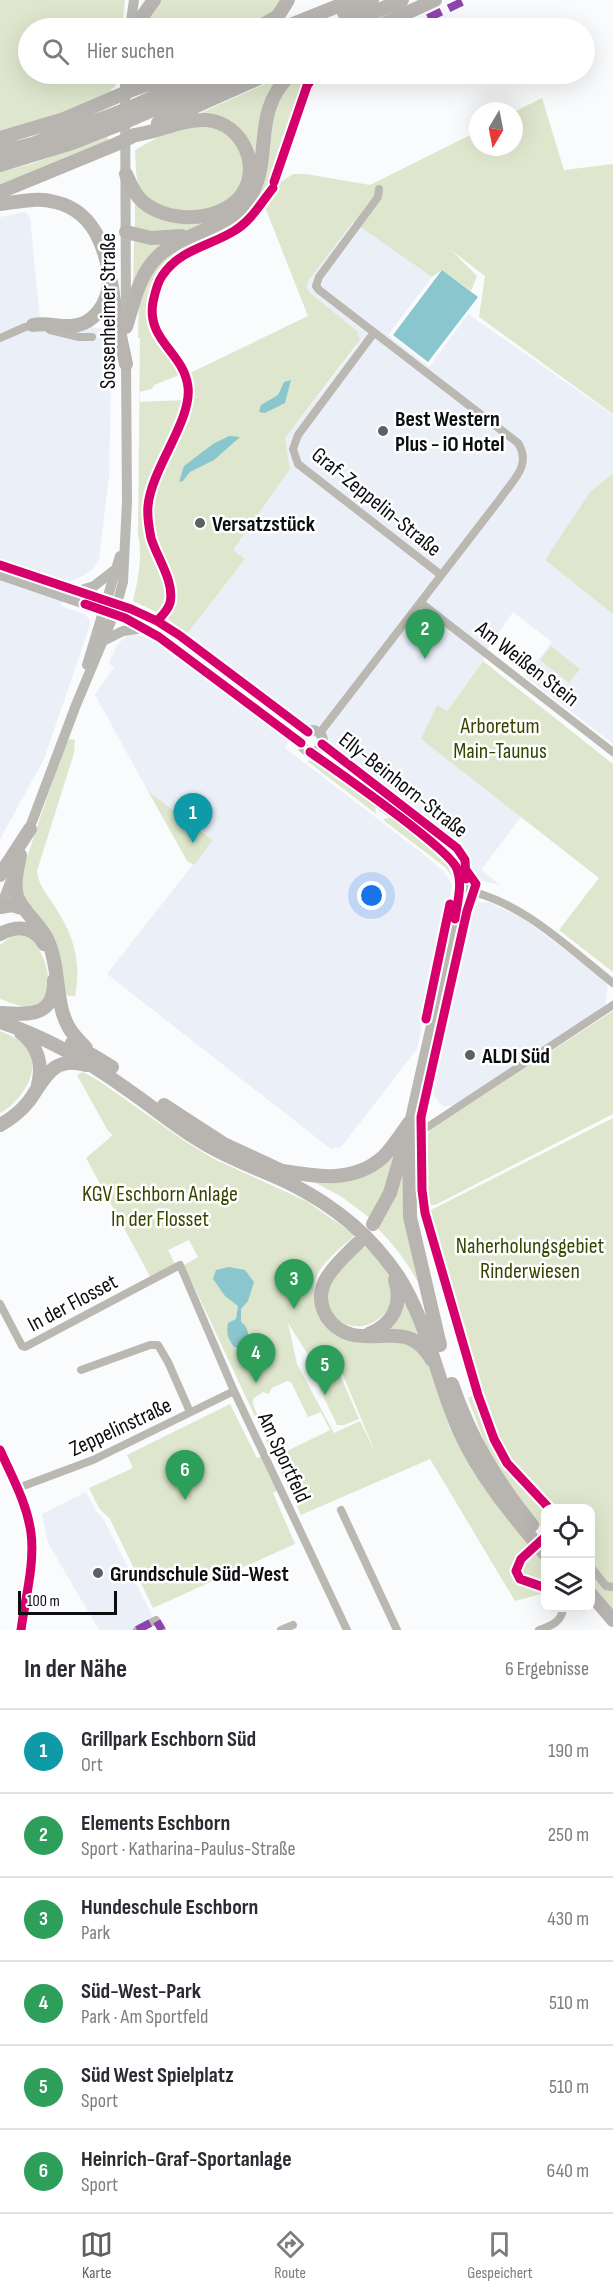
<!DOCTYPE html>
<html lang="de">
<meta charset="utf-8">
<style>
body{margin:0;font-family:"Sofia Sans Condensed",sans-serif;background:#f7f7f7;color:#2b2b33}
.controls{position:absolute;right:18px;bottom:18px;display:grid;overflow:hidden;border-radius:12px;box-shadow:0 6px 24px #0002}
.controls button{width:54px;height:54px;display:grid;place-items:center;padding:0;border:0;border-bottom:2px solid #e1e1e2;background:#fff;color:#2b2b33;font:30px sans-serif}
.compass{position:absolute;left:469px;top:102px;width:54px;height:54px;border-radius:50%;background:#fff;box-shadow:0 6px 24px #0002;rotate:190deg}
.scale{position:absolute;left:18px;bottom:15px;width:99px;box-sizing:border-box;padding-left:6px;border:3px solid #0c0d10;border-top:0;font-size:16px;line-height:21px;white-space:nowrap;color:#0c0d10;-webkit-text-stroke:4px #fff;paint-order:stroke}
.you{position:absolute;left:372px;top:896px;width:21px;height:21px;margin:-15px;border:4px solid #fff;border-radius:50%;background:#1a73e8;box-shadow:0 0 0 9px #1a73e833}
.badge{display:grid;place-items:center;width:39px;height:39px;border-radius:50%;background:#5f6063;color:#fff;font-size:20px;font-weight:700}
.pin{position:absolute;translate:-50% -50px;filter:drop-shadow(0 2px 3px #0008)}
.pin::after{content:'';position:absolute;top:32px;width:21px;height:18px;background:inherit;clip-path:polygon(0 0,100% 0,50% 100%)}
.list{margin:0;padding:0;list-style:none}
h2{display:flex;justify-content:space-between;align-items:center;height:78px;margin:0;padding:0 24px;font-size:26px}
h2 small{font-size:20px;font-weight:400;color:#7c7c81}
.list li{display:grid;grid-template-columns:39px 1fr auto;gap:18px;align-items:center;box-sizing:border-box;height:84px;padding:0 24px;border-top:2px solid #e1e1e2}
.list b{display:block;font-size:22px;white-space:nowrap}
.list p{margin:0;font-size:20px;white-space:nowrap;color:#7c7c81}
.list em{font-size:20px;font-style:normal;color:#7c7c81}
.icon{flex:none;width:33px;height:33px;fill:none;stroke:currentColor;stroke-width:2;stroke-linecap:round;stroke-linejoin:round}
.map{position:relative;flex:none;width:613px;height:1630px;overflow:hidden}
.search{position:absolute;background:#fff;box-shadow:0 6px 24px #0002;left:18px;right:18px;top:18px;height:66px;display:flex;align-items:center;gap:15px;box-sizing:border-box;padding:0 21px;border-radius:33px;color:#7c7c81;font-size:22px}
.sheet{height:582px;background:#fff}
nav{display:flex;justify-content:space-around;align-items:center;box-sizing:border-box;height:84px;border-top:2px solid #e1e1e2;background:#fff;font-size:16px;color:#7c7c81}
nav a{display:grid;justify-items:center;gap:3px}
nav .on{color:#5f6063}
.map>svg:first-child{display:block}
</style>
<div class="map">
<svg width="613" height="1630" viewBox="0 0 613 1630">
<rect width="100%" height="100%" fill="#f9fbfd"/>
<path fill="#eaeff8" d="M25,212L30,218L40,321L112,330L109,477L99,558L94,568L83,576L67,583L61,606L84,614L89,619L90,625L44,759L0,839V217Z
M353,222L432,277L388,335L429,367L468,314L613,415V473L590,492L542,566L546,561L613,614V744L525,676L552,642L513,612L485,652L484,659L447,711L437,705L422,738L521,817L481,870L500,885L473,879L469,852L303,720L285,748L426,856L444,872L452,885L417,1049L341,1147L331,1149L107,974L213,839L148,791L95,695L114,667L109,663L117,645L123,639L128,635H138L153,641L168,620L187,634L245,559L232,551L290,469L285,438L357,346L328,308L309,292L307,288L308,281Z
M473,902L490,903L521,917L608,982L605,1007L454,1106H442L429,1088L466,910Z
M86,1492L96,1511L104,1520L154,1619L132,1630H99L48,1543L42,1514Z"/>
<path fill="#dee7cd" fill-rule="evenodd" d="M0,0H125L122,28H28V74H118L115,87L111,89L112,92L67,111L0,131Z
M158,0H283C276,17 258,21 243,28H138Z
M298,74H312L306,83C298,105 290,127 282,148C275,169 269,189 256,207C237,232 215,234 190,247C155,265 149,293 150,328L155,329L186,375L308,316L263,202L276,185L293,174H306L370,185L478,131V147H514V112L542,98L564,170L613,164V414L479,317L485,276L451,250L477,276L471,291L442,270L432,277L353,222L308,281L307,288L309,292L357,331L360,340L285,438L290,469L233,550L245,559L187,634L163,615L133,601C138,580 143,557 138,535L140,338H138L139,296L163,256L248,206L278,96ZM182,374L184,387V400L139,402V392L152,389L154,385Z
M281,77L259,154L235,209L184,232L165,235L135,230V198L162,216L237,204L251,153L198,114Z
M193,126C201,126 214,124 220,128C243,142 253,173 236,195C217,219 150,216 139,186C135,175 136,161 135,150L160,136Z
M107,137L109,140L0,186V172L31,164Z
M134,239L171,241L133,287Z
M613,473V614L545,560L590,492Z
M551,646L580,669L569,683L540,660Z
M483,661L613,764V972L559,930L599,878L421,739L437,705L447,711Z
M71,739L75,740L74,753L37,871C38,884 46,893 53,904C73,933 82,961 75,996H68L66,994L25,902L20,878L66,741Z
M313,760L375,805L376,814L307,761Z
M148,791L213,840L194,865L187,861Z
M386,818H390L438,853L445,860L453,878L446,868L383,820Z
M24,934C47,946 63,1003 28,1006C19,1007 9,1002 0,999V945L13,935Z
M613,1011V1114L435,1205H428L424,1140L430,1130Z
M0,1031C10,1035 21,1040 28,1049C42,1071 20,1103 0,1113Z
M83,1072L99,1081L183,1140L212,1158L306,1201L355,1235C318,1268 300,1279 328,1328L397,1339L416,1347L427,1362L450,1429L513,1523L545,1563V1593L515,1601L430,1459L301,1515L184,1265L198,1257L189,1240L168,1250L175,1264L151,1278L86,1158L113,1135L108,1131L77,1075ZM288,1323L312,1361L334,1353L342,1358V1373L376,1454L360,1421L334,1433L297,1364ZM287,1381L291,1382L308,1417L321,1412L330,1430L275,1457L273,1452L278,1441H272L266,1437C267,1418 253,1417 253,1399L263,1392L269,1394L272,1388Z
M613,1118V1609L591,1583L590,1508H546L545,1532L532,1517L488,1452L468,1398L481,1391L468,1358L425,1213Z
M400,1139L386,1187L370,1218L342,1197L307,1178L337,1182Z
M405,1162L425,1295C412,1270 398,1248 378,1229L395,1195Z
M364,1246C373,1255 385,1266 390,1278C406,1320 345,1347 329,1306C326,1298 327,1286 332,1279C340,1267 353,1256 364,1246Z
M401,1290L425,1336L379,1332Z
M333,1358L359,1419L344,1425H337L310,1368Z
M230,1404L257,1458L262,1456L278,1490L273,1493L295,1544L153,1608L110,1519L99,1508L89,1488L133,1468L127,1455Z"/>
<path fill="#8ac6cd" d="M442,270L478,297L428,362L393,335Z
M291,380L285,403L265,413L259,412L261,405L278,395L284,382Z
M229,436L240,437L214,460L190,472L183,481L179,482L184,466L213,444Z
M229,1267L245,1270L254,1282L248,1301L241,1309V1322C251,1328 250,1342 240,1348L234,1347C228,1339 226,1333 228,1323L236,1319L238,1306L225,1296L213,1279L216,1270Z"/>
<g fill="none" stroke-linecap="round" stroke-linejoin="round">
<path stroke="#bbb8b2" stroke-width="8" d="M50,330L79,337H92
M373,334L298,435L293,449L298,464L441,575
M0,338L25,327L35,326
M421,603L613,752
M319,734L500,499C513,480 532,465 518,443L319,290L316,286L319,277L378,197L379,189
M460,889C520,899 567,947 613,983
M420,1132L613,1005
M0,1304L22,1346L25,1347L180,1265L234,1391L347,1630
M81,1370L150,1345H158L168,1362L190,1412
M18,1488L93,1460L234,1391
M341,1510L397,1630
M529,1551L518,1563L517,1575L531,1584L546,1588
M590,1566L606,1586L613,1587
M137,1630L156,1620L162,1630
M281,1630L293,1625
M539,1630C551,1626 562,1622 563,1608"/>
<path stroke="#b9b8b2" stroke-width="10" d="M130,28L134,0
M125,74L126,316
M0,565L131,609L157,621L179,635L308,732
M0,575L114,614L145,628L301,743
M78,591L94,586L116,569
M103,641L123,631L144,628
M87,665L120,556
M301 741a11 11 0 1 1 22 0a11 11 0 1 1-22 0Z
M322,744L457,848C467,860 467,872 465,887
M310,752L440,849C466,871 459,889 455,919L409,1123
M27,835L76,705L114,614L123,582L127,502L126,359
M0,909L14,872
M0,1450C12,1477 27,1503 31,1533C35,1564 25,1599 21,1630"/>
<path stroke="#b8b5b1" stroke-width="14" d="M344,13L372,0
M134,28L154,0
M257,28L278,16L288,0
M283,28L353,0
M337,28L402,0
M374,28L435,0
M134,89L178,74
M134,106L206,74
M134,118L236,74
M158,123L268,74
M0,138L64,119L118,96
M0,152L32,144L117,113
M0,165L72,143L118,125
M126,174C130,183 134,194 142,201C166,223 216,223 239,198C264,170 243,122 206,120C181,119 159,132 135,135
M0,192L119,143
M0,204C18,202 36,197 55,202C108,214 109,276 117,319C119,334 123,349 126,364
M126,232L151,238L182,236
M33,325C46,322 58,327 71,326C94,325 108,303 109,282
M126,327C133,305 138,280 152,263C177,231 230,231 250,197C274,156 250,113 291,74
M20,855C18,868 13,882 17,896C23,913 41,924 48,941C60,968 55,1002 68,1026C72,1034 79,1041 86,1048
M0,875L30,829
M1,907L12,905L25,909
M0,934C17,925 34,926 44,944
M2,1013C30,1015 55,1016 54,980
M0,1022C46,1037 88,1061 128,1090C153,1107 176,1127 202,1142C231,1160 263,1170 293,1185C334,1206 372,1237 398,1276C428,1323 436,1377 458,1428C479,1476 512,1515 546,1555
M21,1033C38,1046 43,1065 38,1085
M72,1043L112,1067
M164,1105L224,1144L280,1170
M409,1123L410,1217L440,1345
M0,1125C11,1119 21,1111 29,1101C45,1078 53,1055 86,1065
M283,1171C318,1177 354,1183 383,1157C393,1147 401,1134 409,1123
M373,1224L390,1193L404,1145
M358,1243C338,1263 308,1286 327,1317C333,1326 343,1333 353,1335C386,1341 411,1323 432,1360
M369,1334C393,1324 403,1304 395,1280
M452,1384C471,1440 496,1480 532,1525
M590,1593L613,1620"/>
<path stroke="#bbb8b2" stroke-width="8" d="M529,1551L546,1536"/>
<path stroke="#b8b5b1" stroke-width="14" d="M118,96L134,89
M117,113L134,106
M118,125L134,118
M119,143L135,135"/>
<path stroke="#8e44ad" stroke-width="8" stroke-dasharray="15 8" stroke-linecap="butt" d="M407,28L466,0
M137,1630L156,1620L162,1630"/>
<g stroke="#fff" stroke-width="13">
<path id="cycleway" d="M274,182L307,86L315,74
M0,565L131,609L157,621L179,635L308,732
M85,604L125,618L159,637L301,743
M157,621C162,616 168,610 170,603C175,582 157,558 151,538C149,528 147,516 148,506C151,469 192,421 188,387C184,352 146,341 153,302C155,293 157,283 162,276C180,249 208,247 234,231C251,221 261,203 273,188
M322,744L457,848L465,860L466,879
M310,752C334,769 450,849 457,869C463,884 457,904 455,919
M466,870L476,884L467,911L421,1117L422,1190L425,1213L478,1395L494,1439L507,1463L549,1508
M426,1019L450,904
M0,1450C12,1477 27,1503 31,1533C35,1564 25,1599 21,1630
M546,1536L521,1559L516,1571L520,1579L546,1588"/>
</g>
<use href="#cycleway" stroke="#d6006c" stroke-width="9"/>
</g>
<g fill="#5f6063" stroke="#fff" stroke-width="2">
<circle cx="383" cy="431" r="6"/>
<circle cx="200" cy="523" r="6"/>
<circle cx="470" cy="1055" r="6"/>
<circle cx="98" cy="1573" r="6"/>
</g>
<g text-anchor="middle" stroke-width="5" stroke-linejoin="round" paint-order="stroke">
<g font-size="22" fill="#0c0d10" stroke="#fff">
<text transform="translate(107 311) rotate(-90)" y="8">Sossenheimer Straße</text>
<text transform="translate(377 501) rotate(39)" y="8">Graf-Zeppelin-Straße</text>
<text transform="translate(528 663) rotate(38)" y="8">Am Weißen Stein</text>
<text transform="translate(404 784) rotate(38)" y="8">Elly-Beinhorn-Straße</text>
<text transform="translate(72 1302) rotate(-28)" y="8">In der Flosset</text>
<text transform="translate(120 1426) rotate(-25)" y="8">Zeppelinstraße</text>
<text transform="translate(285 1457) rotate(65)" y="8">Am Sportfeld</text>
</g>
<g font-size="22" font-weight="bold" fill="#0c0d10" stroke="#fff" text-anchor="start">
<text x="395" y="426">Best Western<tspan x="395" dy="25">Plus - iO Hotel</tspan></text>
<text x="212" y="531">Versatzstück</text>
<text x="482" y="1063">ALDI Süd</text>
<text x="110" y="1581">Grundschule Süd-West</text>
</g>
<g font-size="22" fill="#384500" stroke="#fff">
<text x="500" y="733">Arboretum<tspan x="500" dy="25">Main-Taunus</tspan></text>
<text x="160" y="1201">KGV Eschborn Anlage<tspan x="160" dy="25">In der Flosset</tspan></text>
<text x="530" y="1253">Naherholungsgebiet<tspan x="530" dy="25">Rinderwiesen</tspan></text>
</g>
</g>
</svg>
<div class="controls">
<button><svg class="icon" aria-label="locate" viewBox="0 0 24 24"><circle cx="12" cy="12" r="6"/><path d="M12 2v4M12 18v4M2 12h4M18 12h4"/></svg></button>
<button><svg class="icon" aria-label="layers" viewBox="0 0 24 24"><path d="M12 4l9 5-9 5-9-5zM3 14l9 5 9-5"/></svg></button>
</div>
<svg class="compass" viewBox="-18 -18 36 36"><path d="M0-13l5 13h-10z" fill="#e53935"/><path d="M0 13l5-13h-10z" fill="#7c7c81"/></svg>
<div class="scale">100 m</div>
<div class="you"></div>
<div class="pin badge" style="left:193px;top:843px;background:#0f9aa8">1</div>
<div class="pin badge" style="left:425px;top:659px;background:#2e9e5b">2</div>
<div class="pin badge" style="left:294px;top:1309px;background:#2e9e5b">3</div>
<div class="pin badge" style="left:256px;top:1383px;background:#2e9e5b">4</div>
<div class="pin badge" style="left:325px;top:1395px;background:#2e9e5b">5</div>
<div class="pin badge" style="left:185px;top:1500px;background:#2e9e5b">6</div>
<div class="search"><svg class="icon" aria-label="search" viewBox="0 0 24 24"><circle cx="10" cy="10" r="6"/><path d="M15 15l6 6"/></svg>Hier suchen</div>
</div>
<section class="sheet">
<h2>In der Nähe<small>6 Ergebnisse</small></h2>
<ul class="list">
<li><span class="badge" style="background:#0f9aa8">1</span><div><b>Grillpark Eschborn Süd</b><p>Ort</p></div><em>190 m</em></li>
<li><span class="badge" style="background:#2e9e5b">2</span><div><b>Elements Eschborn</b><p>Sport · Katharina-Paulus-Straße</p></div><em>250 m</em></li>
<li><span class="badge" style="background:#2e9e5b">3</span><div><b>Hundeschule Eschborn</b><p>Park</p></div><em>430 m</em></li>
<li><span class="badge" style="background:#2e9e5b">4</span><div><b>Süd-West-Park</b><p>Park · Am Sportfeld</p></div><em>510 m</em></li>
<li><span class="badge" style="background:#2e9e5b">5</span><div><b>Süd West Spielplatz</b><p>Sport</p></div><em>510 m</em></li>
<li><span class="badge" style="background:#2e9e5b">6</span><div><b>Heinrich-Graf-Sportanlage</b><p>Sport</p></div><em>640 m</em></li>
</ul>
</section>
<nav>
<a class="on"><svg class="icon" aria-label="map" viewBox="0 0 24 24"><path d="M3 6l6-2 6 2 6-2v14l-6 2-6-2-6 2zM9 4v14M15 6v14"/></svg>Karte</a>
<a><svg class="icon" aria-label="directions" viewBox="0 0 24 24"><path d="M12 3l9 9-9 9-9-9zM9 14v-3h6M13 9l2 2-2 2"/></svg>Route</a>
<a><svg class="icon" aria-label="saved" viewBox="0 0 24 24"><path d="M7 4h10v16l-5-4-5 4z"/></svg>Gespeichert</a>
</nav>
